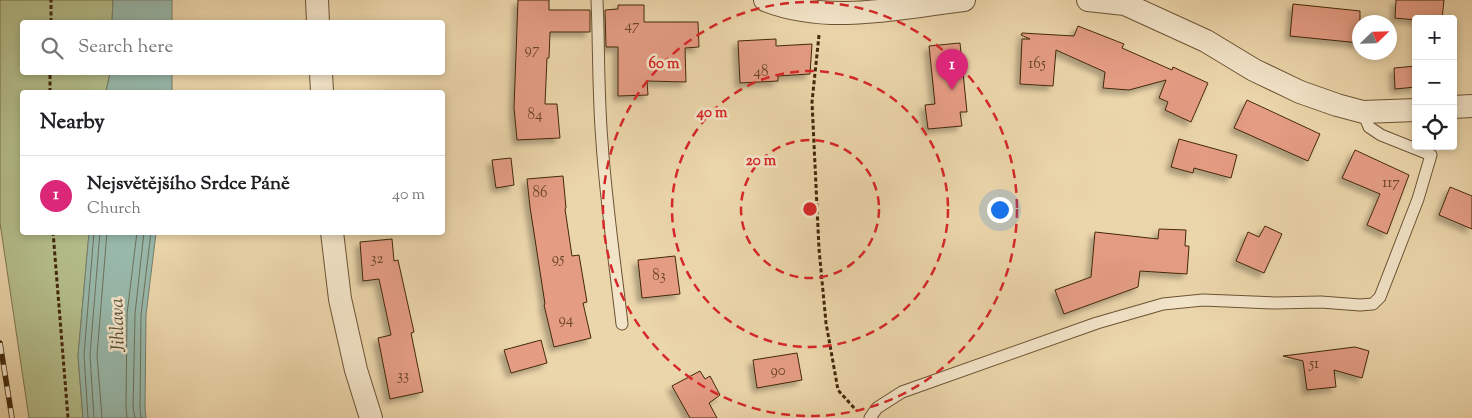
<!DOCTYPE html>
<meta charset="utf-8">
<style>
body{margin:0;font-family:"Sorts Mill Goudy",serif;background:#f2f2f2;color:#202124}
.controls{position:absolute;right:15px;top:15px;display:grid;overflow:hidden;border-radius:5px;box-shadow:0 2px 8px #0003}
.controls button{width:45px;height:45px;display:grid;place-items:center;padding:0;border:0;border-bottom:1px solid #e0e0e0;background:#fff;color:#202124;font:25px sans-serif}
.compass{position:absolute;left:1352px;top:15px;width:45px;height:45px;border-radius:50%;background:#fff;box-shadow:0 2px 8px #0003;rotate:67deg}
.you{position:absolute;left:999px;top:209px;width:18px;height:18px;margin:-12px;border:4px solid #fff;border-radius:50%;background:#1a73e8;box-shadow:0 0 0 8px #1a73e833}
.badge{display:grid;place-items:center;width:32px;height:32px;border-radius:50%;background:#db2777;color:#fff;font-size:16px;font-weight:700}
.pin{position:absolute;translate:-50% -41px;filter:drop-shadow(0 1px 2px #0008)}
.pin::after{content:'';position:absolute;top:26px;width:18px;height:15px;background:inherit;clip-path:polygon(0 0,100% 0,50% 100%)}
.list{margin:0;padding:0;list-style:none}
h2{display:flex;justify-content:space-between;align-items:center;height:65px;margin:0;padding:0 20px;font-size:21px}
h2 small{font-size:16px;font-weight:400;color:#757577}
.list li{display:grid;grid-template-columns:32px 1fr auto;gap:15px;align-items:center;box-sizing:border-box;height:80px;padding:0 20px;border-top:1px solid #e0e0e0}
.list b{display:block;font-size:19px;white-space:nowrap}
.list p{margin:0;font-size:16px;white-space:nowrap;color:#757577}
.list em{font-size:16px;font-style:normal;color:#757577}
.icon{flex:none;width:28px;height:28px;fill:none;stroke:currentColor;stroke-width:2;stroke-linecap:round;stroke-linejoin:round}
.map{position:relative;flex:none;width:1472px;height:418px;overflow:hidden}
.search{position:absolute;background:#fff;box-shadow:0 2px 8px #0003;left:20px;top:20px;width:425px;height:55px;display:flex;align-items:center;gap:12px;box-sizing:border-box;padding:0 18px;border-radius:5px;color:#757577;font-size:19px}
.panel{position:absolute;background:#fff;box-shadow:0 2px 8px #0003;left:20px;top:90px;width:425px;height:145px;border-radius:5px}
.map>svg:first-child{display:block}
</style>
<div class="map">
<svg width="1472" height="418" viewBox="0 0 1472 418">
<defs>
<filter id="shadow"><feDropShadow dx="-4.5" dy="4.5" stdDeviation="2.5" flood-color="#0004"/></filter>
</defs>
<rect width="100%" height="100%" fill="#ebd5aa"/>
<filter id="stains"><feTurbulence type="fractalNoise" baseFrequency=".004" numOctaves="4"/><feColorMatrix values="0 0 0 0 .2 0 0 0 0 .09 0 0 0 0 .02 0 0 0 .5 -.17"/></filter>
<radialGradient id="worn" r=".72"><stop offset=".6" stop-color="#630" stop-opacity="0"/><stop offset="1" stop-color="#630" stop-opacity=".3"/></radialGradient>
<path fill="#b4be8b" stroke="#7c734c" d="M0,0H113L112,22H22V72L110,73L106,92H22V232L89,233L78,356L83,418H29L0,223Z"/>
<path fill="#98b8aa" stroke="#767e6b" d="M113,0H172V22H112Z
M110,73H172V92H106Z
M89,233H156L146,315L145,408L146,418H83L78,356Z"/>
<g fill="none" stroke-linecap="round" stroke-linejoin="round">
<path stroke="#6e705b" stroke-width="1" d="M88,418L84,355L94,232
M94,418L90,355L100,232
M102,418L97,355L107,232
M127,418L126,408L127,314L137,232
M135,418L133,408L135,314L144,232
M141,418L140,408L141,315L151,232"/>
</g>
<path fill="#e49c83" stroke="#43280c" filter="url(#shadow)" d="M518,0H549V10H590V32H550L549,58H547L545,104H557L560,138L517,140L514,108Z
M1396,0H1444L1442,19L1416,20L1395,18Z
M1293,4L1360,11V43L1290,36Z
M618,5H644V22H698L699,47L685,48L686,82L647,81L648,95L618,96V47H606L605,10L618,9Z
M1078,26L1124,44L1122,48L1172,70L1173,67L1208,83L1191,122L1165,110L1168,102L1159,98L1166,80L1129,90L1103,88L1105,72L1056,50L1053,86L1020,84L1022,39H1030L1021,35L1022,33L1074,36Z
M776,39V46L812,44L810,74L778,76V81L740,83L738,41Z
M960,43L967,112H960L962,126L928,129L925,105L935,104L929,46Z
M1416,66V87L1395,89L1394,68Z
M1247,100L1320,134L1308,161L1234,128Z
M1179,139L1237,155L1231,178L1194,168L1193,173L1171,167Z
M1355,150L1409,175L1387,234L1367,225L1380,194L1342,178Z
M511,158L514,185L496,188L492,160Z
M563,176L566,208L565,209L572,256L579,255L587,302L583,303L591,338L554,347L544,305L545,304L530,207L527,179Z
M1450,187L1472,196V229L1439,215Z
M1265,226L1282,234L1264,273L1236,261L1248,232L1259,237Z
M1159,229L1186,230L1185,246H1189L1187,274L1140,271L1138,287L1064,314L1055,290L1091,277L1095,232L1158,239Z
M392,239L394,261L398,260L414,332L411,333L423,392L390,399L378,338L391,335L379,279L363,281L360,242Z
M675,256L680,294L642,298L638,260Z
M541,340L547,363L511,373L504,350Z
M1355,347L1369,351L1362,378L1334,370L1336,387L1307,390L1303,361L1283,356Z
M797,353L802,380L757,388L753,360Z
M700,371L705,379L710,376L720,395L709,403L717,418H690L672,386Z"/>
<g fill="none" stroke-linecap="round" stroke-linejoin="round">
<g stroke="#6d5334" stroke-width="13">
<path id="lane" d="M597,0C599,47 598,94 602,142C606,203 615,263 622,324
M870,418L877,408L902,392L1097,323L1163,304L1203,300L1275,303L1321,302L1360,305L1373,304L1380,297L1418,199L1431,155L1381,135L1369,127L1363,112"/>
</g>
<g stroke="#6d5334" stroke-width="24">
<path id="street" d="M317,0L318,22
M765,0C829,25 898,8 964,0
M1088,0L1125,4L1206,41L1254,70L1300,92L1337,105L1363,112L1416,110
M321,72L322,92
M1453,107L1472,106
M332,232L340,299L356,370L371,418"/>
</g>
<path stroke="#43280c" stroke-width="3" stroke-dasharray="4 2.5" stroke-linecap="butt" d="M51,22V0
M819,35L812,102L819,249L826,323L838,390L856,410
M50,92V72
M53,232L68,418"/>
<use href="#lane" stroke="#f2e4c8" stroke-width="11"/>
<use href="#street" stroke="#f2e4c8" stroke-width="22"/>
<g stroke="#43280c" stroke-width="5.5">
<path id="rail" d="M0,343L12,418"/>
</g>
<use href="#rail" stroke="#f2e4c8" stroke-width="4" stroke-dasharray="11" stroke-linecap="butt"/>
</g>
<g fill="none" stroke="#d62828" stroke-width="2.5" stroke-dasharray="9 6">
<circle cx="810" cy="209" r="69"/>
<circle cx="810" cy="209" r="138"/>
<circle cx="810" cy="209" r="207"/>
</g>
<g text-anchor="middle" stroke-width="5" stroke-linejoin="round" paint-order="stroke">
<g font-size="15" fill="#6b452a">
<text x="632" y="30">47</text>
<text x="532" y="54">97</text>
<text x="1037" y="68">165</text>
<text x="761" y="76">48</text>
<text x="535" y="119">84</text>
<text x="1391" y="187">117</text>
<text x="540" y="197">86</text>
<text x="377" y="263">32</text>
<text x="558" y="263">95</text>
<text x="659" y="280">83</text>
<text x="566" y="324">94</text>
<text x="1314" y="368">51</text>
<text x="778" y="375">90</text>
<text x="403" y="380">33</text>
</g>
<g font-size="19" font-style="italic" fill="#584c34" stroke="#f2e4c8">
<text transform="translate(116 325) rotate(-92)" y="7">Jihlava</text>
</g>
</g>
<circle cx="810" cy="209" r="8" fill="#d62828" stroke="#f2e4c8" stroke-width="2.5"/>
<g font-size="15" text-anchor="middle" font-weight="bold" fill="#d62828" stroke="#f2e4c8" stroke-width="5" stroke-linejoin="round" paint-order="stroke">
<text x="664" y="68">60 m</text>
<text x="712" y="117">40 m</text>
<text x="761" y="165">20 m</text>
</g>
<rect width="100%" height="100%" filter="url(#stains)"/>
<rect width="100%" height="100%" fill="url(#worn)"/>
</svg>
<div class="controls">
<button>+</button>
<button>−</button>
<button><svg class="icon" aria-label="locate" viewBox="0 0 24 24"><circle cx="12" cy="12" r="6"/><path d="M12 2v4M12 18v4M2 12h4M18 12h4"/></svg></button>
</div>
<svg class="compass" viewBox="-18 -18 36 36"><path d="M0-13l5 13h-10z" fill="#e53935"/><path d="M0 13l5-13h-10z" fill="#757577"/></svg>
<div class="you"></div>
<div class="pin badge" style="left:952px;top:90px">1</div>
<div class="search"><svg class="icon" aria-label="search" viewBox="0 0 24 24"><circle cx="10" cy="10" r="6"/><path d="M15 15l6 6"/></svg>Search here</div>
<section class="panel">
<h2>Nearby<small></small></h2>
<ul class="list">
<li><span class="badge">1</span><div><b>Nejsvětějšího Srdce Páně</b><p>Church</p></div><em>40 m</em></li>
</ul>
</section>
</div>
